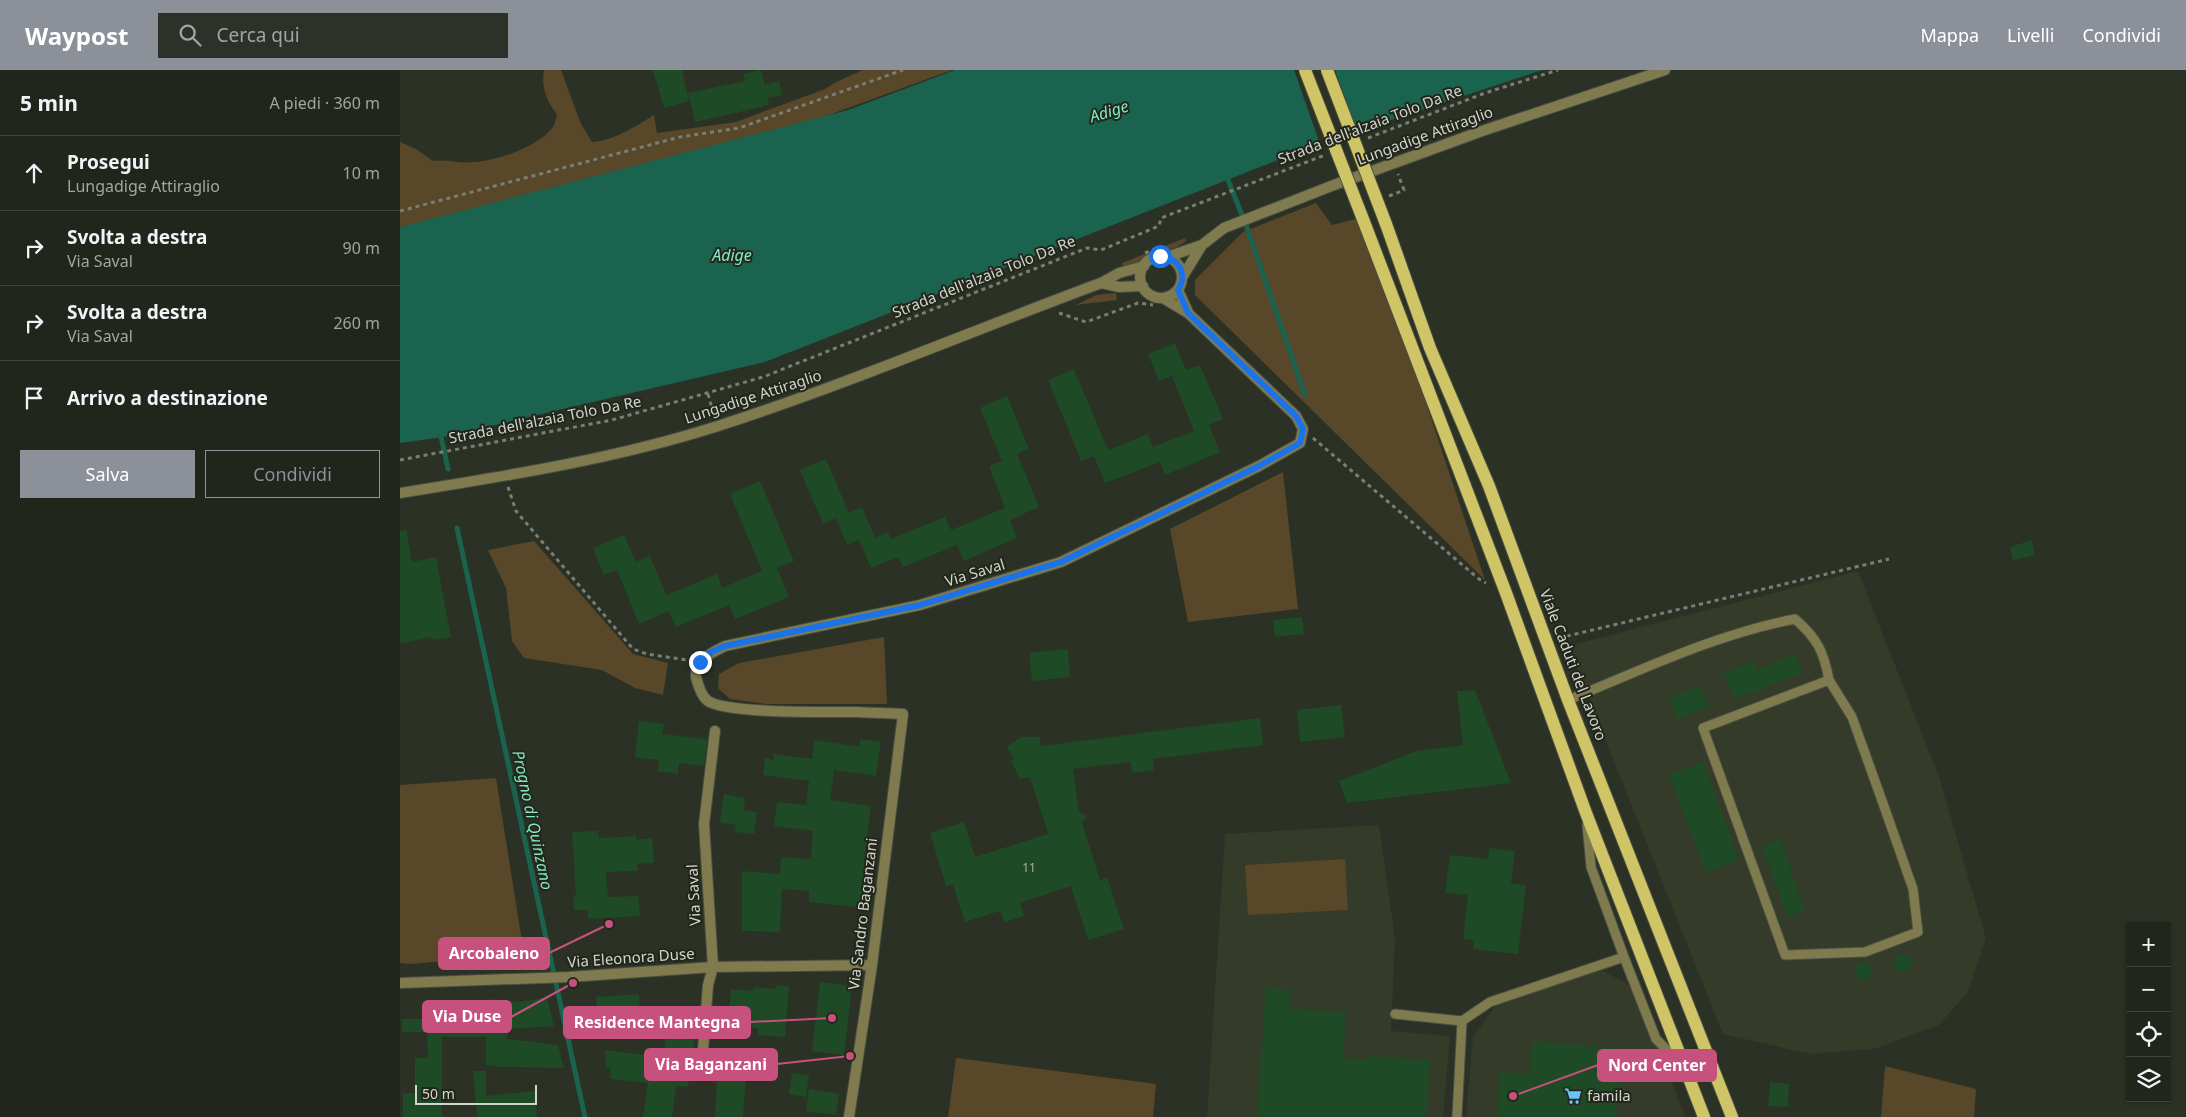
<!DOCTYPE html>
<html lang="it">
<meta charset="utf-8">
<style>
body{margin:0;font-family:"Noto Sans",sans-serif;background:#2d3129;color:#f1f3f6}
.controls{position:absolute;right:15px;bottom:15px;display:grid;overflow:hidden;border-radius:0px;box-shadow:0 1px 4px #0004}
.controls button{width:45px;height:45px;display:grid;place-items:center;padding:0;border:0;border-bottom:1px solid #3e423b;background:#21251c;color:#f1f3f6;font:25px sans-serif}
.scale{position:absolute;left:15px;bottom:12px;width:122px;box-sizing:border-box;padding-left:5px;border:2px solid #d1d5cd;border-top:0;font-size:14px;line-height:18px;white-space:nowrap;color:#d1d5cd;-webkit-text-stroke:4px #23271b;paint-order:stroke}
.stop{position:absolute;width:15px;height:15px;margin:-11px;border:4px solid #1a73e8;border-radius:50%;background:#fff}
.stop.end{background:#1a73e8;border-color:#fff;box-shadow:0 1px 5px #0008}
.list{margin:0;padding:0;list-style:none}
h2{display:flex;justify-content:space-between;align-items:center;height:65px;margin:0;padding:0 20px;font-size:21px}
h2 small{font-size:16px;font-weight:400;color:#a2a5a3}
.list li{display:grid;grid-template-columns:32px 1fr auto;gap:15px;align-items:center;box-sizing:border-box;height:75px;padding:0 20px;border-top:1px solid #3e423b}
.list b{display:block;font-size:19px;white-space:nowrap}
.list p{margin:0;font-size:16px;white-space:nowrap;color:#a2a5a3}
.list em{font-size:16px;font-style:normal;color:#a2a5a3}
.actions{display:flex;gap:10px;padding:15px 20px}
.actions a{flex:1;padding:11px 0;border:1px solid #8c9099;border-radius:0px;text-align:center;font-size:18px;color:#8c9099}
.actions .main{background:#8c9099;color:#fff}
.icon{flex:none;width:28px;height:28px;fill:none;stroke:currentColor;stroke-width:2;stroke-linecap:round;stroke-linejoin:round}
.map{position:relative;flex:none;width:1786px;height:1047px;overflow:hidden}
header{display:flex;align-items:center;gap:30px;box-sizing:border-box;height:70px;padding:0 25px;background:#8c9099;color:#fff}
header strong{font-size:24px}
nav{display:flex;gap:28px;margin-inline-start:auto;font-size:18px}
.search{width:350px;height:45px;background:#2d3129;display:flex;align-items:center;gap:12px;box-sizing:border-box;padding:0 18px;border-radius:0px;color:#a2a5a3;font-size:19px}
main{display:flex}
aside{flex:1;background:#21251c}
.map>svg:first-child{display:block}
</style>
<header>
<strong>Waypost</strong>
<div class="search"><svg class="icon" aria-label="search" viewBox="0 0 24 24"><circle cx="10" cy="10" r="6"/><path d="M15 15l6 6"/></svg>Cerca qui</div>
<nav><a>Mappa</a><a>Livelli</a><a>Condividi</a></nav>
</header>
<main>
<aside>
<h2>5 min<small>A piedi · 360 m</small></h2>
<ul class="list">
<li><svg class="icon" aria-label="ahead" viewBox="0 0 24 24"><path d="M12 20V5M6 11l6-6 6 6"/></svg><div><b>Prosegui</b><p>Lungadige Attiraglio</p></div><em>10 m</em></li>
<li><svg class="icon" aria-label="right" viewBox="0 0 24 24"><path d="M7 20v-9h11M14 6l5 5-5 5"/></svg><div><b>Svolta a destra</b><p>Via Saval</p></div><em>90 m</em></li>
<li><svg class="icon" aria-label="right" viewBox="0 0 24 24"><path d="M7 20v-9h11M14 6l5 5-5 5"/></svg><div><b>Svolta a destra</b><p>Via Saval</p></div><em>260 m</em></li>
<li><svg class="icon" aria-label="arrive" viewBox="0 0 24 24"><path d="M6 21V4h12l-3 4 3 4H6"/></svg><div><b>Arrivo a destinazione</b></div></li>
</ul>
<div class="actions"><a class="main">Salva</a><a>Condividi</a></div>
</aside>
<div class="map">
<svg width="1786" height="1047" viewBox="0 0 1786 1047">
<rect width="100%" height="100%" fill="#2c3125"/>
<path fill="#343b29" d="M1458,501L1539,707L1586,868L1568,922L1539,955L1474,979L1410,984L1323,964L1168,576Z
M979,755L995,869L991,961L1050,966L1043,1047H807L825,764Z
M1203,901L1237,919L1285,1047H1066L1073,967L1098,932L1147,915Z"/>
<path fill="#584729" d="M144,0H161L181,54L192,72C213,71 236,56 254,45L257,63L336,52L425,19L436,12L463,0H552L396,57L0,169V72L16,79L33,91C47,89 61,94 75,92C98,90 138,77 152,58C155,55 156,49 157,44C146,31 141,16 144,0Z
M916,133L932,155L964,147L1085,510L795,225V210L843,162Z
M785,168L786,171L775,178L751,183L737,193L723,197L722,193Z
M716,223L717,230L676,235L696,225Z
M883,402L898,539L788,552L770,459Z
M134,471L233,584L268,593L263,625L235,618L202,600L124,588L112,571L106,518L88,480Z
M484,567L487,634H366L330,629L318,618L319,604L339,593Z
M96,708L124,884L11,894L0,893V715Z
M945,789L948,840L848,845L845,795Z
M556,988L756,1014L753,1047H548Z
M1485,996L1576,1019L1574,1047H1481Z"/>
<path fill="#1a634e" d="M555,0H1142L911,77L365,292L43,367L0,373V157L448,40Z"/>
<path fill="#2c3125" d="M894,0H935L957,61L920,74Z"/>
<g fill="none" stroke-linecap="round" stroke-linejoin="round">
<path stroke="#1a634e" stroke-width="5" d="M826,105L846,155L905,325
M40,362L48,399
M57,458L185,1047"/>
</g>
<path fill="#1e4a26" d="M253,0H282L289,31L264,38Z
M361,0L365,15L379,11L382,25L368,28L369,35L295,52L288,23L345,11L343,4Z
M775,273L786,300L800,295L823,349L809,355L820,382L765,405L760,392L705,413L694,386L681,391L648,310L674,299L708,380L748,364L753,377L794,361L772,306L759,311L748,284Z
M607,326L629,379L617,384L639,437L610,450L617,468L564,491L557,475L503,497L498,487L471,498L459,470L447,475L436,448L423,454L400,400L426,389L449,443L462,437L475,468L488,462L491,469L545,447L551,460L605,438L589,396L602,391L580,338Z
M360,411L394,491L377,498L389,527L335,549L329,535L276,557L269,541L239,554L217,500L204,505L193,478L224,465L236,492L250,486L266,525L317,504L322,518L362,501L330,424Z
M6,460L12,492L36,487L51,567L33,570L32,567L0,573V461Z
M1632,470L1635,485L1613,490L1610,477Z
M902,547L904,564L875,567L873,550Z
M668,579L670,607L632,611L629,583Z
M1395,584L1403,603L1335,629L1324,603L1353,590L1357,600Z
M1301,616L1309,637L1277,649L1268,629Z
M1075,620L1111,713L947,733L939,711L1017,681L1063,675L1057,621Z
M941,635L945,667L900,672L897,640Z
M860,648L863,675L753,689L754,700L732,703L730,692L673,699L679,742L687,746L682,753L700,810L707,807L724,859L688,870L671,816L620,833L624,846L604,852L600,841L565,852L553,814L546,816L530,763L564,752L575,787L648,764L630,707L620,709L611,691L614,690L607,677L621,667H640L641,676Z
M239,651L264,654L262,664L307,669L304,696L279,693L278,704L258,701L259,690L235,687Z
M460,669L481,672L476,706L434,700L430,730L471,736L464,790L473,791L466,838L409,832V821L382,819L380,862L342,861V801L380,804L381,787L411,789L413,761L374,756L377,732L406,735L409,711L363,705L365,688L374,690V684L412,689L415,670L459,677Z
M1303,692L1339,790L1306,803L1269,705Z
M324,724L345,728L344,740L357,742L354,764L335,762L336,755L320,753Z
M198,761L199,768L236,766V770L252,768L254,793L237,794L238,801L206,802L208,827L238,826L240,846L188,849L187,840H174L173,825H176L172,762Z
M1380,769L1405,840L1387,847L1362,776Z
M1089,778L1115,781L1111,813L1126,815L1118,884L1073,879L1074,870L1063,869L1068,825L1045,823L1050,785L1088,789Z
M1494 893a9 9 0 1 1 18 0a9 9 0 1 1-18 0Z
M1454 901a9 9 0 1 1 18 0a9 9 0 1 1-18 0Z
M420,912L452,916L444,985L412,981Z
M377,915L389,917L385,967L357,965L358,958L328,955L331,919L353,921V917L376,919Z
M866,918L891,920L889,939L946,942L943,988L969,990L970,986L1030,990L1026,1047H857Z
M239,924L240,944L225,945L226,952L200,954L199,944H197L196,927Z
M147,927L154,956L108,959L107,969L158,975L164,998L101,997L86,995V967H42V1047H3V1023H15V988H28L27,962H2V949H35V940L86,941L87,929L120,932Z
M299,937L288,1017L276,1016L272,1047H243L248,1013L211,1009L210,998H206L205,980L263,987L270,940Z
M1133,971L1221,979L1216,1047H1097L1100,1002L1130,1004Z
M333,988L345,990L347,995L343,1047H315L318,994L333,995Z
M73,1001H86V1026L135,1021L137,1047H77Z
M392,1003L409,1005L406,1027L389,1024Z
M1370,1012L1389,1014L1388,1037L1368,1036Z
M409,1019L439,1024L436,1045L406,1041Z"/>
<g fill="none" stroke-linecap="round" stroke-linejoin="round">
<g stroke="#4a4f43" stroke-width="11">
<path id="service" d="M1168,630C1242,600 1316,564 1395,549C1417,568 1424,582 1429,610L1303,658L1385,885L1465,882L1518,862L1513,819L1485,739L1452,647L1429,610
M1187,755L1191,797L1224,887L1256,969L1282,995
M995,944L1062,951L1090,932L1224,887
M1057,1047L1062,951"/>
</g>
<g stroke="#4a4f43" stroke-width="12">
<path id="minor" d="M778,220L788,242
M0,913L169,907L313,897L472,895
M303,980L308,915L313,897L304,754L315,661
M449,1047L472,895L503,644C488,643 472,643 457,642C428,642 328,644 308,631C301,626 298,615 296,607C294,590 313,582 325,576L520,535L661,492L859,396L900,373L903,359L896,346L788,243L763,228"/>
</g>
<g stroke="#4a4f43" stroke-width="12">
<path id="tertiary" d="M740 207a21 21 0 1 1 42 0a21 21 0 1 1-42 0Z
M767,187L802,175L824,158L934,115L1082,61L1265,0
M783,206L802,175
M701,213L719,217L743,216
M0,423C106,406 215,389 318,356C448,314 574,260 701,213L719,203L744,196"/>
</g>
<g stroke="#4a4f43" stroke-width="14">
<path id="primary" d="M986,154L1030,278L1089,416L1168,630L1332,1047
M966,157L1106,523L1186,743L1304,1047"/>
</g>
<path stroke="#7a7f75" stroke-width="3" stroke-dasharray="4 4" stroke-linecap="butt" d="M968,68L1085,23L1158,0
M989,126L1004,120L998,104
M0,141L280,67L339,58L503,0
M745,183L757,178
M659,243L686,252L738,233L753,235
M308,324L314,345
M913,368L1079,509L1086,513
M0,390L212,350L363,307L687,178L701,180L759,156L761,148L925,85
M108,417L116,441L233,579L247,584L287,590
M1159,568L1489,489"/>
<use href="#service" stroke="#7f7b4f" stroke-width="9"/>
<use href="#minor" stroke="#7f7b4f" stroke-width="10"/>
<use href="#tertiary" stroke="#7f7b4f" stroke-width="10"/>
<use href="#primary" stroke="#d0c566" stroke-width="12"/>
<g stroke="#4a4f43" stroke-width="14" stroke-linecap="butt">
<path id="primary-bridge" d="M905,0L966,157
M927,0L986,154"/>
</g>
<use href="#primary-bridge" stroke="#d0c566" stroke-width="12"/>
</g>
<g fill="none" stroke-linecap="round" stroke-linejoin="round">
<path stroke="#1a73e8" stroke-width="6" d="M300,592L309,583L325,576L520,535L661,492L859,396L900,373L903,359L896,346L788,243L778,220C788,204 779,188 760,186"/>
</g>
<defs>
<g id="supermarket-bare" transform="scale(1.35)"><path d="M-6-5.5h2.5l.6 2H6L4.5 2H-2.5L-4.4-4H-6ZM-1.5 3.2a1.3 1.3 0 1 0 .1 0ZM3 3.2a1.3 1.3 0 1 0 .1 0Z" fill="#6ec2f3" stroke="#23271b" stroke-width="2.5" paint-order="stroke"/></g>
</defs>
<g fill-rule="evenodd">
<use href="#supermarket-bare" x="1173" y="1026"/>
</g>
<g text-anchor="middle" stroke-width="4" stroke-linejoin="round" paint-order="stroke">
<g font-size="12" fill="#a4b2a3">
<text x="629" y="802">11</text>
</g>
<g font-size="15" fill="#d1d5cd" stroke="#23271b">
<text transform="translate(970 55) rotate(-21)" y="5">Strada dell'alzaia Tolo Da Re</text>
<text transform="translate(1025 66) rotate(-20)" y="5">Lungadige Attiraglio</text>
<text transform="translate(584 207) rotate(-22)" y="5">Strada dell'alzaia Tolo Da Re</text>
<text transform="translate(353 327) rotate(-18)" y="5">Lungadige Attiraglio</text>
<text transform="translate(145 350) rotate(-11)" y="5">Strada dell'alzaia Tolo Da Re</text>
<text transform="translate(575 503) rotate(-17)" y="5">Via Saval</text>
<text transform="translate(1173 595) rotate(69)" y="5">Viale Caduti del Lavoro</text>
<text transform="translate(294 825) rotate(-93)" y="5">Via Saval</text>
<text transform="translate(463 844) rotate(-83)" y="5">Via Sandro Baganzani</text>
<text transform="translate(231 888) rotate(-4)" y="5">Via Eleonora Duse</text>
</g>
<g font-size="15" fill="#d1d5cd" stroke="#23271b" text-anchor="start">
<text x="1187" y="1031">famila</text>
</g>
<g font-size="16" font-style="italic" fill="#81e7c4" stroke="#23271b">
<text transform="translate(709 41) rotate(-17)" y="6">Adige</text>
<text x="332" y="191">Adige</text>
<text transform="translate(133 750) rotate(78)" y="6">Progno di Quinzano</text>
</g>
</g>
<path fill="none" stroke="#c6517d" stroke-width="2" d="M209 854L149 883M173 913L111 947M432 948L350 952M450 986L377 994M1113 1026L1198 995"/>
<g fill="#c6517d" stroke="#23271b" stroke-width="2">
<circle cx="209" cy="854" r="5"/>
<circle cx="173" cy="913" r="5"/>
<circle cx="432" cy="948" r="5"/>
<circle cx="450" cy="986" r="5"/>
<circle cx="1113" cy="1026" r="5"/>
</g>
<g fill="#c6517d" stroke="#c6517d" stroke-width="2">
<rect x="39" y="868" width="110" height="31" rx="5"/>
<rect x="23" y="931" width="88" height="31" rx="5"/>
<rect x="164" y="937" width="186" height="31" rx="5"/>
<rect x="245" y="979" width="132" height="31" rx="5"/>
<rect x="1198" y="980" width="118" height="31" rx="5"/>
</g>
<g font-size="16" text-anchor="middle" font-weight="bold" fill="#fff">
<text x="94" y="889">Arcobaleno</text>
<text x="67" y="952">Via Duse</text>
<text x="257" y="958">Residence Mantegna</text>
<text x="311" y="1000">Via Baganzani</text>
<text x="1257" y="1001">Nord Center</text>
</g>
</svg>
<div class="controls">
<button>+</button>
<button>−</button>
<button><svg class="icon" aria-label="locate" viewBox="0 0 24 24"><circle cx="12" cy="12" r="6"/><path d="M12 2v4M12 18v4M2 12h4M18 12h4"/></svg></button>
<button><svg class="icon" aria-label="layers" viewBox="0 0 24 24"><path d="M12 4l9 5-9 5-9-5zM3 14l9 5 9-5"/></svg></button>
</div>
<div class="scale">50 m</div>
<div class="stop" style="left:760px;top:186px"></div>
<div class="stop end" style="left:300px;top:592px"></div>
</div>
</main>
